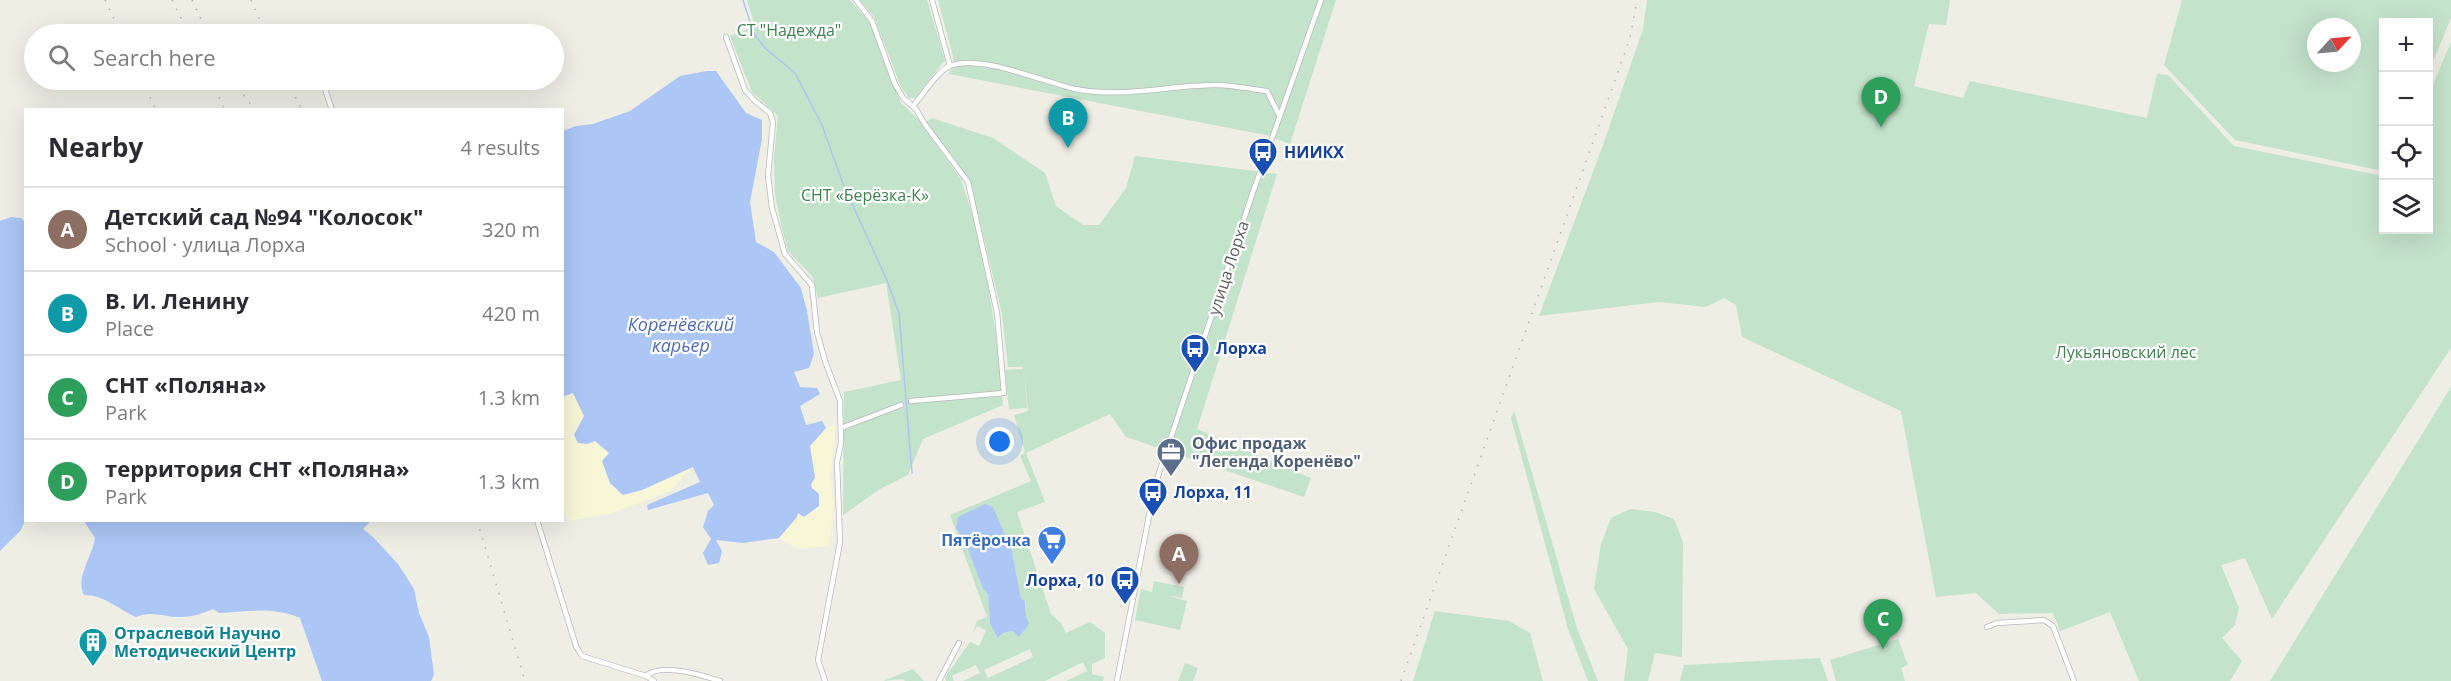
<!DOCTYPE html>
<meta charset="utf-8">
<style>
body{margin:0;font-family:"Open Sans",sans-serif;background:#f2f2f3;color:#2b2b33}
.controls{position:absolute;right:18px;top:18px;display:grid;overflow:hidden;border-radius:0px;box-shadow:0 6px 24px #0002}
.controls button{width:54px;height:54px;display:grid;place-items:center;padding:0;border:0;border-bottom:2px solid #e1e1e2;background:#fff;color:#2b2b33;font:30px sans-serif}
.compass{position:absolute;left:2307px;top:18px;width:54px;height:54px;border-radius:50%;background:#fff;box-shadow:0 6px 24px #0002;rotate:64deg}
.you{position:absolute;left:1000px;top:442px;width:21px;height:21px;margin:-15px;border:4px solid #fff;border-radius:50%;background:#1a73e8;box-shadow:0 0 0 9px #1a73e833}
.badge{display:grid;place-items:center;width:39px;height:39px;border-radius:50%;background:#1a73e8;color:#fff;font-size:20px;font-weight:700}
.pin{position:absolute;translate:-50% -50px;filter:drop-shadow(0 2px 3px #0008)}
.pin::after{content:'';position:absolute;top:32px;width:21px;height:18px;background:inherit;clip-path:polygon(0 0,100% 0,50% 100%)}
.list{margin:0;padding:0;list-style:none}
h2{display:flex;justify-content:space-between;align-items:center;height:78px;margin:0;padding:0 24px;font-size:26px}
h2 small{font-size:20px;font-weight:400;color:#7c7c81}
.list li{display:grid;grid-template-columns:39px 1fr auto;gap:18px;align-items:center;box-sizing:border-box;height:84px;padding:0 24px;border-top:2px solid #e1e1e2}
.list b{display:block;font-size:22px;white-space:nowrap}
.list p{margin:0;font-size:20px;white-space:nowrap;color:#7c7c81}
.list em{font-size:20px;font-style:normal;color:#7c7c81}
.icon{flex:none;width:33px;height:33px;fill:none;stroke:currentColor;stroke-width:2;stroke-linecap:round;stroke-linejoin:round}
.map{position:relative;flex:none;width:2451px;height:681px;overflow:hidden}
.search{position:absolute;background:#fff;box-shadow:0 6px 24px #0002;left:24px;top:24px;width:540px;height:66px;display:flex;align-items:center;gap:15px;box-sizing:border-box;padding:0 21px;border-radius:33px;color:#7c7c81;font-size:22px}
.panel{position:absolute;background:#fff;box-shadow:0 6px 24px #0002;left:24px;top:108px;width:540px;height:414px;border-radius:0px}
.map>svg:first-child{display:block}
</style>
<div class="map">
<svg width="2451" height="681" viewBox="0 0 2451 681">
<rect width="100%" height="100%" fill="#eeeee5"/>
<path fill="#c4e3cb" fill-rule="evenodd" d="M747,0H850L870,23L901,103L917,118L961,179L975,223L985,267L998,347L1003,405L923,439L908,475L880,489L843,515L844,392L901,380L886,283L818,298L812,276L788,251L782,229L775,194L774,158L778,116L752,92L730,36L755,26Z
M860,0H927L945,60L915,98H909L901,87L874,17Z
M938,0H1318L1271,136L949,74L954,60Z
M1323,0H1336L1290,144L1274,138Z
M1647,0H1950L1946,25L1929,24L1914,86L1963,98L1970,81L2147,118L2157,74L2168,75L2234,146L2383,176L2384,230H2428L2429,94L2451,42V348L2272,619L2245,558L2221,565L2239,608L2235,625L2222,638L2242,661L2230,681H2139L2110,612L2060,631L2053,613L1999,614L1976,593L1936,597L1901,411L1742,337L1736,305L1724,298L1706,307L1659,302L1539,316L1603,145L1643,29Z
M2182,0H2451V18L2429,71L2428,22H2384L2383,171L2235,140L2164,65ZM2316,27H2352V63H2316Z
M932,118L993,138L1045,173L1056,206L1083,225H1099L1126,188L1135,156L1277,174L1197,429L1311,478L1304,497L1126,437L1110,414L1026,453L1045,502L1017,512L1051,614L1061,623L1066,633L1090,622L1105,633V658L1092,664V674L1104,677L1103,681H1066L1087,671L1083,662L1045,681H963L980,673L976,665L952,676L954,681H946L945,677L970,642L979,646L986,630L977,626L972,634L977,621L987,617L950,515L1031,481L1020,456L1025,452L1014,415L1028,411L1024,369L1027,408L1009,409L1005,370L1023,369V367H1008L1002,314L970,180L926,122ZM956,528L1012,551L1021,599L1025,601C1028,614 1023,624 1018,636L1012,631L1003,633L999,638L990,624L988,594L983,589L969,552ZM1030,649L1033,657L988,678L984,670Z
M2451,387V681H2270Z
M1514,411L1577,628L1598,681H1588L1568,629L1511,418Z
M1630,509L1655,512L1674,519L1683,542L1682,657L1655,653L1648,681H1624L1628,649L1594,589L1601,544L1611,518Z
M1154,581L1184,587L1182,598L1166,595L1187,601L1180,630L1135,620L1141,589L1152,592Z
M1435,611L1509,621L1530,633L1543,681H1413Z
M1898,639L1908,665L1901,668L1905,681H1836L1830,660Z
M1820,658L1828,681H1680L1684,665Z
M1185,663L1198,668L1193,681H1178Z
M913,669L924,681H905L903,679L883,681Z"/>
<path fill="#f7f6d7" d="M573,393L584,416L574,435L595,441L609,453L602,461L610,483L623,495L642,490L693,466L671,491L609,514L568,521L563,508V397Z
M836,424L830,477L834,505L829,546L798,549L779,538L797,517L796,514L798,513L800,516L812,489L811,484L815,478L810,446L826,428Z"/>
<path fill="#acc6f6" d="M707,71H716L746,113L762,120V139L750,202L756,242L774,252L801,288L807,311L814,354L809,368L794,372L800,387L817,388L820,394L800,406L806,425L822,421L826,428L810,446L815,478L811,484L812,488L819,494V506L804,517L798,513L797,517L779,538L743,543L716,540L722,551L719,563L708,565L703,553L711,539L703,527L708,511L714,505L708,493L648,510L647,505L700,482L693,467L642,490L623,495L610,483L602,461L609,453L595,441L587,444L578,443L574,435L584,416L573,393L562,397L563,131L576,126L593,124L630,111L680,76Z
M11,217L21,218L26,223V518L21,530L0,551V221Z
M985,504L993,507L1012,551L1021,599L1025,601L1026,617L1029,624L1019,637L1012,631L1003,633L998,638L990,624L988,594L983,589L969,552L956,528L958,517Z
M84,521H371L363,529L373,537L398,564L414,589L419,613L429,637L434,675L431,681H322L300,618C274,607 247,611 219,613L213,609C202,614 192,617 180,617C165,617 150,610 136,617C118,609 104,595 84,595C75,577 92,558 95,538Z"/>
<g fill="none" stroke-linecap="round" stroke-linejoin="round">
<path stroke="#acc6f6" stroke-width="1.5" d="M743,0L754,34L765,48L795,73L822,125L843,184L886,278L899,313L912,473"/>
<g stroke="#b7b8bd" stroke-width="6">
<path id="minor" d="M856,0L872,21L895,84L903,98L916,109L924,123L968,182L997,313L1004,393L911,401
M932,0L950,66
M726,37L745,90L755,101L770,113L773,122L768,176L772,208L785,254L812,285L817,332L825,361L840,401L841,443L837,462L840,542L818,660L825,681
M322,80L332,110
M913,106C922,96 938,70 950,66C981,54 1043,82 1075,89C1121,98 1166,86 1212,85C1230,84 1249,89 1267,91L1279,115
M841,428L901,405
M537,520L576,646L582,656L646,676L654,681
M1987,627L1997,623L2044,620L2053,626L2074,681
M646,676C661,662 702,675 720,681
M939,681L959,643
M1117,681L1155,485L1253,192L1321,0"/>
</g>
<use href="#minor" stroke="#fff" stroke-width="4.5"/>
<path stroke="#b7b7b8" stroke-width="1.5" stroke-dasharray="1.5 8" stroke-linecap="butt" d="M105,0L121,34
M172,0L189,34
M192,0L208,34
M251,0L266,34
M142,80L156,110
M211,80L225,110
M232,80L255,110
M287,80L302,110
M477,520L525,681
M1401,681L1630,38L1637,0"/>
</g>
<defs>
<g id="bus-pin" transform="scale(1.5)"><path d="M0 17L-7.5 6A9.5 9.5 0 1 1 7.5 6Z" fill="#1a4fb4" stroke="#fff"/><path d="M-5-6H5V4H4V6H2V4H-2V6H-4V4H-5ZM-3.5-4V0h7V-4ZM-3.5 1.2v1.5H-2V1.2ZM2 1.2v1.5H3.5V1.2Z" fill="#fff"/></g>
<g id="office-pin" transform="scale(1.5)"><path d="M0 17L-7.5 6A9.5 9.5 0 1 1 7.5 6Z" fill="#5c6f8a" stroke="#fff"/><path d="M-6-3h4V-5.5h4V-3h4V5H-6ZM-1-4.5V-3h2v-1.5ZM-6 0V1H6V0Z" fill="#fff"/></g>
<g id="supermarket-pin" transform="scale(1.5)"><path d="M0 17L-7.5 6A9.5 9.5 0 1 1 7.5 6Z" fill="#3f7fe0" stroke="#fff"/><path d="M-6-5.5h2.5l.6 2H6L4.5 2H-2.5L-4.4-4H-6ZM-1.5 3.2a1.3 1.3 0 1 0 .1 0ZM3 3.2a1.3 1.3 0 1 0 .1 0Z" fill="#fff"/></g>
<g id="building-pin" transform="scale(1.5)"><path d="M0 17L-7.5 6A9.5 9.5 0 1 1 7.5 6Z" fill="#0f9aa8" stroke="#fff"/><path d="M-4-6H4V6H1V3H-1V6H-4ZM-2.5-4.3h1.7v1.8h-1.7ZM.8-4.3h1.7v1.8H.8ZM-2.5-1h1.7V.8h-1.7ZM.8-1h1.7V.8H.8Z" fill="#fff"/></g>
</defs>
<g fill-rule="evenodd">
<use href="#bus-pin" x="1263" y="152"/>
<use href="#bus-pin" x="1195" y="348"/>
<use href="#office-pin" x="1171" y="452"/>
<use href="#bus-pin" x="1153" y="492"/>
<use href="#supermarket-pin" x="1052" y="540"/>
<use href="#bus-pin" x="1125" y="580"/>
<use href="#building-pin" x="93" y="642"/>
</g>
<g text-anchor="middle" stroke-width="4.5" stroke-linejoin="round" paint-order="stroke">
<g font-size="16" fill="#3e8250" stroke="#fff">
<text x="789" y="36">СТ "Надежда"</text>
<text x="865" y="201">СНТ «Берёзка-К»</text>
<text x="2126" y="358">Лукьяновский лес</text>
</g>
<g font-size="16" font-weight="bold" fill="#164399" stroke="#fff" text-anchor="start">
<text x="1284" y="158">НИИКХ</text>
<text x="1216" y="354">Лорха</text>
<text x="1174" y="498">Лорха, 11</text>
<text x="1104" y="586" text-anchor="end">Лорха, 10</text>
</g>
<g font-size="16" fill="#5d5e64" stroke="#fff">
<text transform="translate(1228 268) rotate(-72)" y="6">улица Лорха</text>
</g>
<g font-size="16" font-weight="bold" fill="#4e5e75" stroke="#fff" text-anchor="start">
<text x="1192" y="449">Офис продаж<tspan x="1192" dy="18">"Легенда Коренёво"</tspan></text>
</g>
<g font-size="16" font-weight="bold" fill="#366cbe" stroke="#fff" text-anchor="end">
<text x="1031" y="546">Пятёрочка</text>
</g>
<g font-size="16" font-weight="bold" fill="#0d838f" stroke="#fff" text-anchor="start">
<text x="114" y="639">Отраслевой Научно<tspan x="114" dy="18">Методический Центр</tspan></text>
</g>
<g font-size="18" font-style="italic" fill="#516db8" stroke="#fff">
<text x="681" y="331">Коренёвский<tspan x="681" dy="21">карьер</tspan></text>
</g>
</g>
</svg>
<div class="controls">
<button>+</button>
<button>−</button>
<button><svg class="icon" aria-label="locate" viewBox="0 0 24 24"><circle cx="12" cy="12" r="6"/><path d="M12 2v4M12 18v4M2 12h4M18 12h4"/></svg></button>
<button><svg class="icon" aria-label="layers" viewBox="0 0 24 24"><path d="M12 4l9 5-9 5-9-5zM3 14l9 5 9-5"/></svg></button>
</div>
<svg class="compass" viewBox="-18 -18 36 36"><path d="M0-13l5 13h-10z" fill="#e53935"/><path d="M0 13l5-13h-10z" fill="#7c7c81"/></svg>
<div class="you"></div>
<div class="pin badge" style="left:1179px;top:584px;background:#8d6e63">A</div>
<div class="pin badge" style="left:1068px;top:148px;background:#0f9aa8">B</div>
<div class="pin badge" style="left:1883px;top:649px;background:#2e9e5b">C</div>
<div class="pin badge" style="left:1881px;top:127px;background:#2e9e5b">D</div>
<div class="search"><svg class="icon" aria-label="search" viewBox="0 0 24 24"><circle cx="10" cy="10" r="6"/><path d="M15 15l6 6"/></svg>Search here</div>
<section class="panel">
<h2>Nearby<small>4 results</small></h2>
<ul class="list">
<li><span class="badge" style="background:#8d6e63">A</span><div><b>Детский сад №94 &quot;Колосок&quot;</b><p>School · улица Лорха</p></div><em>320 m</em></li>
<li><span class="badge" style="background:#0f9aa8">B</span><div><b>В. И. Ленину</b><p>Place</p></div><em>420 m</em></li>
<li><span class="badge" style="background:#2e9e5b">C</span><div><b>СНТ «Поляна»</b><p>Park</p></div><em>1.3 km</em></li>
<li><span class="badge" style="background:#2e9e5b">D</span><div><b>территория СНТ «Поляна»</b><p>Park</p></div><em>1.3 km</em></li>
</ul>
</section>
</div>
